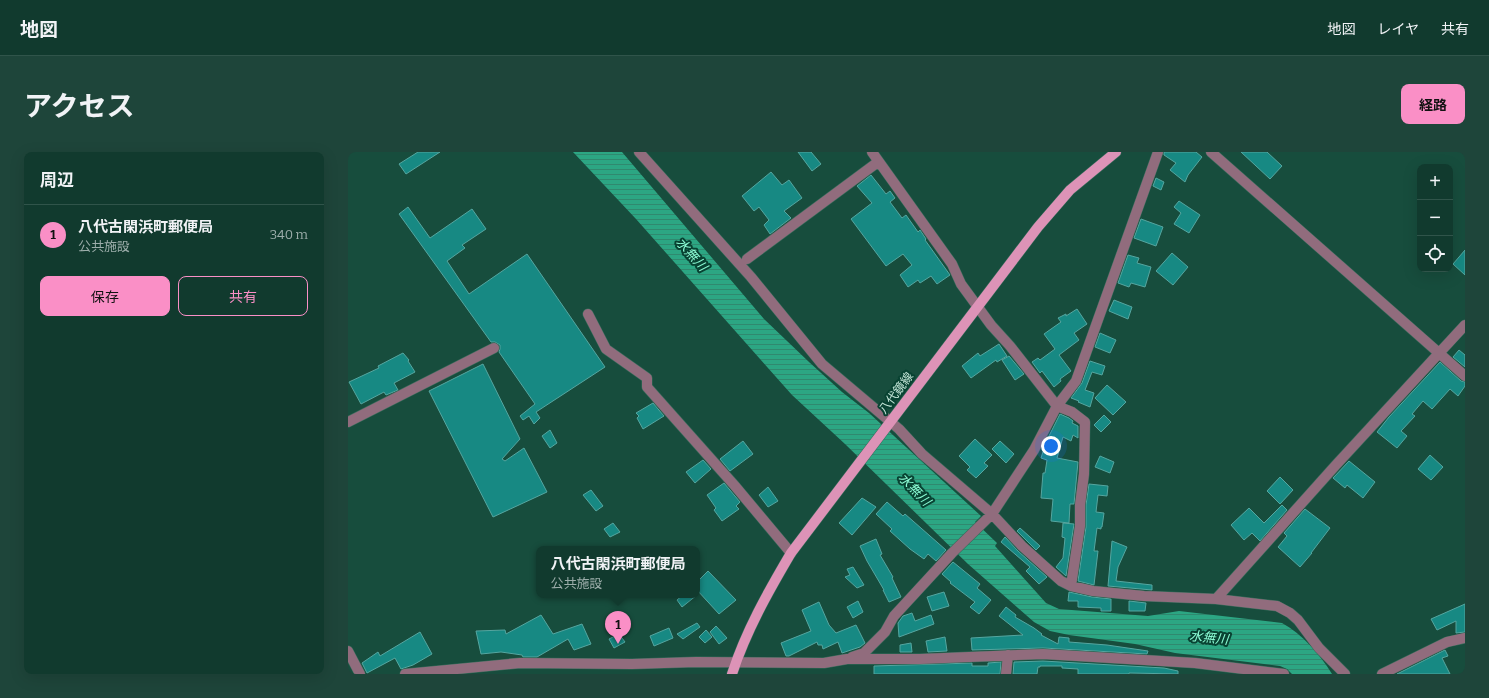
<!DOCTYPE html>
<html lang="ja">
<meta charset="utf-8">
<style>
body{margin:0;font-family:Bitter,"Noto Sans JP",serif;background:#1e453a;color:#f1f3f6}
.controls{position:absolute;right:12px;top:12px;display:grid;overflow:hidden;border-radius:8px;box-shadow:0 4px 16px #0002}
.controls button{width:36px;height:36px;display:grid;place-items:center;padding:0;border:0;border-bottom:1px solid #30544a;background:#113a2e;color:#f1f3f6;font:20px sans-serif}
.you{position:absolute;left:703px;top:294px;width:14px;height:14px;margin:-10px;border:3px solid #fff;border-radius:50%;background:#1a73e8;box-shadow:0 0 0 6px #1a73e833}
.badge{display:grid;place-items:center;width:26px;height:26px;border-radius:50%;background:#fa8fc6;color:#111;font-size:13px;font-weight:700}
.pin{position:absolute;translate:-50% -33px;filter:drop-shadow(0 1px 2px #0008)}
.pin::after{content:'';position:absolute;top:21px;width:14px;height:12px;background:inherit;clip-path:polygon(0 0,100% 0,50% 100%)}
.popup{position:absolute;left:188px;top:394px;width:164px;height:52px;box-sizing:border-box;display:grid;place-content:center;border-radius:8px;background:#113a2e;filter:drop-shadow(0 1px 3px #0005);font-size:13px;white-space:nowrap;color:#9cadaa}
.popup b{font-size:15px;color:#f1f3f6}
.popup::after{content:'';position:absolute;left:50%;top:100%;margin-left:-8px;border:8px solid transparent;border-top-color:#113a2e}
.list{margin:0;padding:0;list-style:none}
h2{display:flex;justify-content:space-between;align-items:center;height:52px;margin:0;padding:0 16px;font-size:17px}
h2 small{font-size:13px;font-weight:400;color:#9cadaa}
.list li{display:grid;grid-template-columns:26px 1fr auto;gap:12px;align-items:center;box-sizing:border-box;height:60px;padding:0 16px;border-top:1px solid #30544a}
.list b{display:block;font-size:15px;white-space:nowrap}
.list p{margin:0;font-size:13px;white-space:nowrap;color:#9cadaa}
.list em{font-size:13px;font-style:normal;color:#9cadaa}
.actions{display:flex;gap:8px;padding:12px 16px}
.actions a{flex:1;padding:9px 0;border:1px solid #fa8fc6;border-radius:8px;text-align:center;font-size:14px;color:#fa8fc6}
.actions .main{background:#fa8fc6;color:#111}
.icon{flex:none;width:22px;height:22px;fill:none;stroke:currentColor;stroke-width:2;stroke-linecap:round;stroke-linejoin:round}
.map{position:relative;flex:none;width:1117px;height:522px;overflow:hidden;border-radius:8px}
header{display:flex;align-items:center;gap:24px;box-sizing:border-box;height:56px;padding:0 20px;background:#113a2e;border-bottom:1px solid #30544a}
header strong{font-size:19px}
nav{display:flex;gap:22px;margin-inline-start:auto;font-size:14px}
.intro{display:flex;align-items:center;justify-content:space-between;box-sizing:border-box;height:96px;padding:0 24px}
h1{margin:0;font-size:28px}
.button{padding:10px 18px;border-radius:8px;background:#fa8fc6;color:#111;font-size:14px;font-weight:700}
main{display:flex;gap:24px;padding:0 24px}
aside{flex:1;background:#113a2e;border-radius:8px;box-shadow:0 4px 16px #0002}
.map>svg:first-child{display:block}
</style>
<header>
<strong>地図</strong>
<nav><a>地図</a><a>レイヤ</a><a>共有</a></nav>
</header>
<div class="intro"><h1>アクセス</h1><a class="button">経路</a></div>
<main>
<aside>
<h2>周辺<small></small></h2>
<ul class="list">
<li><span class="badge">1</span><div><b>八代古閑浜町郵便局</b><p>公共施設</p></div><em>340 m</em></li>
</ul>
<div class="actions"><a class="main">保存</a><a>共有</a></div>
</aside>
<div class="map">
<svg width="1117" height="522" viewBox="0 0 1117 522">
<defs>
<pattern id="water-rules" width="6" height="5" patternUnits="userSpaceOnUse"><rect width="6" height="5" fill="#2ca683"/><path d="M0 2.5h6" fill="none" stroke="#30896f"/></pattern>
</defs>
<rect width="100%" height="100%" fill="#174d3d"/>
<path fill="url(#water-rules)" d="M225,0H274L416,167L461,210L494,240L521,261L633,364L627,370L649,391L647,394L698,451L711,457L800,464L831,459L934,471C954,482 972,502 984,522H944L939,517L932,514L827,501L787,492L721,483L702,479L686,470L620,412L497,292L444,243L288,67Z"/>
<path fill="#178983" stroke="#55a6a0" d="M70,0H92L58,22L51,12Z
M450,0H463L473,12L464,19Z
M816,0H848L854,5L840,23L837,30L822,18L828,11L816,3Z
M893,0H919L934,14L922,27Z
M423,20L434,33L441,28L454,46L436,59L443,66L422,82L416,73L421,68L411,55L406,59L394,44Z
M523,23L538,42L542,39L547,46L542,50L554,66L558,63L570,80L572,78L578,87L577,88L602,123L589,132L583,124L572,131L570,128L560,135L552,123L564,113L555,102L538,114L503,67L524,51L509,34Z
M808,26L816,30L813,38L805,34Z
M831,49L852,63L841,81L826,72L833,61L826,55Z
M60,55L82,86L124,57L138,77L114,93L117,96L99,109L121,142L179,102L257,215L188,260L192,266L186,272L181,264L175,268L172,264L187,252L151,200L152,197V193L147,190H143L51,62Z
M793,67L815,75L808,94L786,86Z
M1117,98V123L1105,112Z
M824,101L840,115L825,133L808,119Z
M780,103L791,106L789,111L803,115L797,135L783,131L781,135L770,131Z
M766,148L784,155L780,167L761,159Z
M729,157L739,172L726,181L731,188L711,203L723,219L712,227L713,229L706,235L694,219L692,221L684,210L690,206L692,208L707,197L696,182L713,170L710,166L718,162V164Z
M752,181L768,188L762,201L747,195Z
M651,192L659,204L649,210L648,208L623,226L614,214L630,201L632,204Z
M1111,198L1117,203V215L1105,205Z
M55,201L61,208L60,209L67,220L46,231L50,238L38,243L36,240L13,252L1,230L31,216L30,214Z
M661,204L676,222L667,228L654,208Z
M742,209L757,214L754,223L744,220L737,238L746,241L742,255L730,250L731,249L723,246L734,231Z
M1092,210L1113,229L1117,230V234L1110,244L1102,237L1084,257L1075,249L1064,262L1067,264L1053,279L1059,284L1049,296L1029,280L1041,265Z
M135,212L172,287L154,307L157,309L176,296L199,340L145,365L81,239Z
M759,233L778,250L765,263L747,246Z
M305,251L316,264L295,277L289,266L291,264L288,261Z
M712,262L721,266L725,269L724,271L730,274V286L725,283L723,289L715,285L709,306L730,310L726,352H722L721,371L703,369L705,347L693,346L695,321H697L699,308L693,306L698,290Z
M756,263L763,270L753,280L746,273Z
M202,278L209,291L202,296L194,284Z
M627,287L644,303L636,311L640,314L628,326L619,318L622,315L611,304Z
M395,289L405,302L382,319L372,307Z
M652,289L666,302L658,311L644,297Z
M1082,303L1095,315L1083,328L1070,317Z
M752,304L766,310L762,321L747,315Z
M355,308L363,317L347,331L338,320Z
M1001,309L1027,330L1015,346L999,333L997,336L985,326Z
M932,325L945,338L932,352L919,339Z
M376,331L392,350L388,354L391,357L374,369L366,358L368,356L359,343Z
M741,332L760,334L759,344L750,343L748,360L756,361L754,375H753V377L749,376L746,399H750L746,433L730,429L738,375V353Z
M420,335L430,349L420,355L411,343Z
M243,338L255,354L248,359L235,343Z
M514,346L528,355L504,383L491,371Z
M539,350L555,364L557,362L598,398L588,409L580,402L576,407L562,397L542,379L544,377L528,362Z
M934,353L939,358L912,389L904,381L896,388L883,373L901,356L916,371Z
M957,357L982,376L963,401H964L952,415L930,395L939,384L936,381Z
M265,371L272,380L262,385L256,377Z
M715,371L726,372L718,424L708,415L715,406L717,386L714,385Z
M672,376L692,394L688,398L669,379Z
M657,385L670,399L699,425L691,432L678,419L682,415L653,390Z
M528,387L534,402L532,403L545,425L544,426L553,445L541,450L535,438H536L519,409L512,394Z
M764,389L779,395L770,415L768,429L804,433V438L760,434Z
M605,410L632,432L629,436L643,448L631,462L622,455L627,450L602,431L603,430L594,422Z
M505,415L516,433L509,436L497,425L502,423L499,417Z
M360,419L388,448L371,462L349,438V430Z
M596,440L601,454L584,459L579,445Z
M721,440L744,445L763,447V459H753V456L730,455V449H720Z
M335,443H349L334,455L329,448Z
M510,449L515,460L505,466L499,455Z
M781,449L798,451L797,459H781Z
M471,450L481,473L488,481L508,473L517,491L512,495L494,501L490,490L475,497L474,493H470L469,490L441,504H438L433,491L463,479L454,458Z
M1117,452V480L1108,481V469L1089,478L1083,467Z
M658,455L668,463L667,465L686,476L694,482L693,483L710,492L711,485L721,486V490L759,493L800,499L799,502L695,496L624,498L623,486L675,483L651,464Z
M564,461L567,469L583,463L586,472L551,485L550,471L555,464Z
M193,463L205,482L234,472L243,492L226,498L220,487L189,505H175L174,503L153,500L133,502L128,479L157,478L158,482Z
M349,471L352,475L335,487L329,482Z
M368,474L379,486L371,492L362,480Z
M321,476L325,486L306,494L302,484Z
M358,478L364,485L357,491L351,485Z
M72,480L84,502L65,513L53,517L47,506L19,521L14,511L30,500L32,504Z
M271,482L277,490L266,496L261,487Z
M597,485L599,499L580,500L578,489Z
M563,491L564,500H552V493Z
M1097,498L1100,504L1094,506L1102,522H1049Z
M695,509L816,516L830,519V522L781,521V522H730V517L714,516V514H692V515H690L689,522H665L666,510Z
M653,510L652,522H526V514L624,511V514H640V511Z"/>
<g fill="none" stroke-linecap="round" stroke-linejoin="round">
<g stroke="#3a6c5c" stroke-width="11">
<path id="minor" d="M291,0L403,125L474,212L551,277L574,302L644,362L674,394L713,429L723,434L745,439L796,444L868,447L929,454L942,461L950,468L971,496L997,522
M524,0L604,112L613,132L643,173L662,194L709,254L724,260L737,270L736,322L732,353V374L723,434
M863,0L1117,224
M399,107L530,10
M240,162L258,197L299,226V235L387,334L443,401
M0,270L146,196
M868,447L987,314L1117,173
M0,499L12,522
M504,505L516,501L537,480L546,464L604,401L644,362L686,298L709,254L728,229L810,0
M57,522L172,511L284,512L348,510L476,511L499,507H572L695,502L847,511L936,522
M658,522L660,503
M1034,522L1099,490L1117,486"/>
</g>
<g stroke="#3a6c5c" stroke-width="11">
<path id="major" d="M384,522C398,479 420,440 443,401L690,75L722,38L768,0"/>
</g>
<use href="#minor" stroke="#916c7d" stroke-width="10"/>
<use href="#major" stroke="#dd93b7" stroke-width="10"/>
</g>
<g text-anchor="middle" stroke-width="4" stroke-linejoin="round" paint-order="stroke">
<g font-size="12" fill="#c4e6d8" stroke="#084232">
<text transform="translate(548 241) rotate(-53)" y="4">八代鏡線</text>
</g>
<g font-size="13" font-style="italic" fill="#8cfcd5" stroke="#084232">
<text transform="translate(344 102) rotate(48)" y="5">水無川</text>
<text transform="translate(567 337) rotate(46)" y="5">水無川</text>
<text transform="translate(861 485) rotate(6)" y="5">水無川</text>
</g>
</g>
</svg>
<div class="controls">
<button>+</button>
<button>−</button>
<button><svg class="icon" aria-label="locate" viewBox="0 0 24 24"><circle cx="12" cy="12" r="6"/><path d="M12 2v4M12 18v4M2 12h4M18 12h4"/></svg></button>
</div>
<div class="you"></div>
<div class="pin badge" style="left:270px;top:492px">1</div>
<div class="popup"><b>八代古閑浜町郵便局</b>公共施設</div>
</div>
</main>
